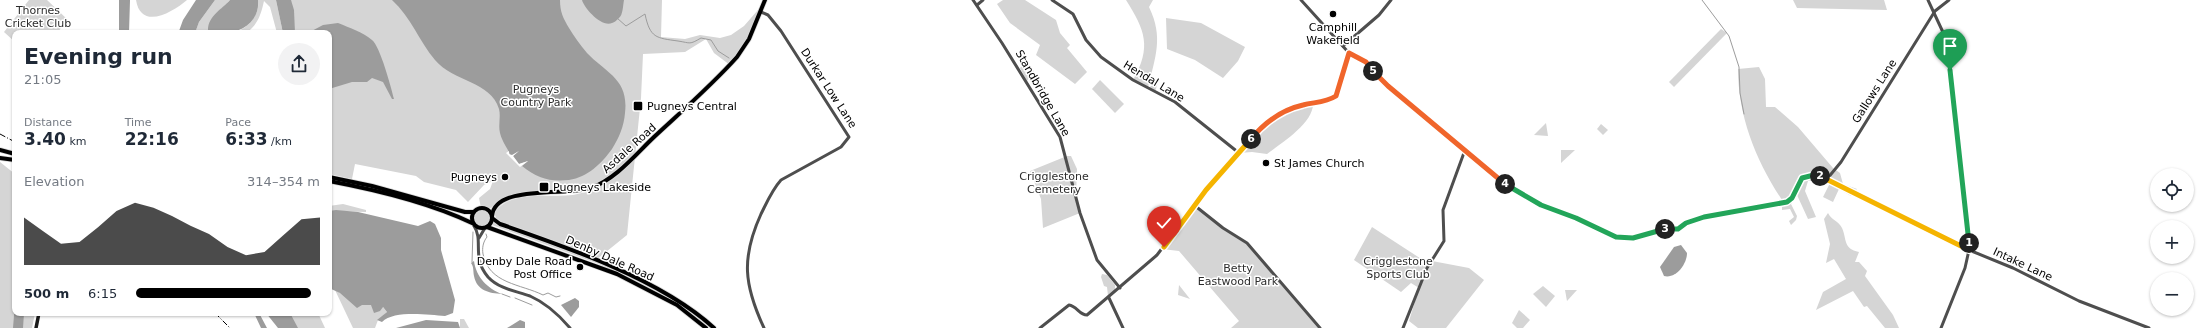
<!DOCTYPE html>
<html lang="en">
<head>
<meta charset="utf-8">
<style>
  :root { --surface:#fff; --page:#f2f2f3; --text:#1f2937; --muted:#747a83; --accent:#000 }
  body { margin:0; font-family:"DejaVu Sans",sans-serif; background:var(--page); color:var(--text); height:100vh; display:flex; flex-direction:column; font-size:15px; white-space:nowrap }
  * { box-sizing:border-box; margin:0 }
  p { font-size:13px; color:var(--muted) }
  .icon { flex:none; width:22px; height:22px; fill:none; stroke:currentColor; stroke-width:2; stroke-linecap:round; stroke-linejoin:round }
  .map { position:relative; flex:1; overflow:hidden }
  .panel { position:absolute; left:12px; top:30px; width:320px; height:286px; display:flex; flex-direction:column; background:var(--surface); border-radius:8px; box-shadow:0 1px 3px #0004 }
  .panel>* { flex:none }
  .fabs { position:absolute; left:2150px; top:168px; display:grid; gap:8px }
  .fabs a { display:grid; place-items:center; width:44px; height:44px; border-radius:50%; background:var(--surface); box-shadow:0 1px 3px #0004; font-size:20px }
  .pin { position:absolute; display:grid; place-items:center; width:34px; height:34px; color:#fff; margin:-41px -17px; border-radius:50% 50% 50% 0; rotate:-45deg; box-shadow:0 0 4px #0007 }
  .pin .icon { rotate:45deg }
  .km { position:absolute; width:20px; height:20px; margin:-10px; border-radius:50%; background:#222; color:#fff; font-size:11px; line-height:20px; text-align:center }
  .round { display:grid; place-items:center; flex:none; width:42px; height:42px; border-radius:21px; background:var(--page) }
  .summary { display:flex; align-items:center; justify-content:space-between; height:68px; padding:0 12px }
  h1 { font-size:22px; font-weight:700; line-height:30px }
  .stats { display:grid; grid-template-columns:repeat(3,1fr); gap:6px; height:68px; padding:4px 12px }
  .stats div { display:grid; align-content:center }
  .stats b { font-size:17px; font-weight:700 }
  .stats small { font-size:11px; font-weight:400 }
  .stats p { font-size:11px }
  .chart { height:112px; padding:8px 12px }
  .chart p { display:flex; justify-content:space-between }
  .chart svg { width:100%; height:72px; margin-top:4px; fill:var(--accent); opacity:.7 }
  ul { padding:0 12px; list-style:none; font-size:13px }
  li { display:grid; grid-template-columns:64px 48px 1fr; align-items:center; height:30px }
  li i { height:10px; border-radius:5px; background:var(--accent) }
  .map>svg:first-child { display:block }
</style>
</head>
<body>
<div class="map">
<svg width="2206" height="328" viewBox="0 0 2206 328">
  <rect width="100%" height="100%" fill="#fff"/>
  <g fill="#d5d5d5">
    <polygon points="29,0 47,0 68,20 57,33 15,33 15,42 4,32"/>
    <path d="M136,0h51c-14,12 -46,31 -51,0z"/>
    <polygon points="215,0 230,0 221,9 208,30 212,33 202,33 196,30 199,22"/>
    <path d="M258,0h18l7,33h-6l-7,-26 -6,-6c-3,13 -6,24 -18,32h-12c14,-5 26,-17 24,-33z"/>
    <path d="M291,0h371l-1,37 24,2 15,-4 20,3 11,-3 13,-9 20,-23 -15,36 -19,26 -16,-12 -8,-14 -21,13 -42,2 -2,44 -14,137 -31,25 -89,-34 -11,-8 -2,-6c20,-23 53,-14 79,-17 12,-2 22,-7 33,-12l-1,-2c-27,16 -53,7 -82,13 -13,3 -24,13 -37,15l5,5 1,7 -5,6 -6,2 -8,-5 -1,-9 3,-4 6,-3 -2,-10 11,-9 3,-8 -9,4 -16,17 -12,-12 -32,-8 -8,-6 -61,-12 -3,15 -23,-5v-141h-37z"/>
    <polygon points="1003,0 1025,0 1056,20 1060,33 1070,45 1067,48 1087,72 1075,84 1036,55 1040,45 1010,23 997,4"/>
    <path d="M1126,0h27l-4,7c15,31 6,50 -1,81l10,-6 -3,10 -22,-12c19,-33 12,-50 -7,-80z"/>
    <polygon points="1793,0 1884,0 1887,10 1797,8"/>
    <polygon points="1166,18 1201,23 1245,47 1238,61 1223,78 1195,60 1167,49"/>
    <polygon points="1721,29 1727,33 1674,87 1669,82"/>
    <polygon points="1024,64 1034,71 1027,81 1020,68"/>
    <path d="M1759,67l6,12 1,28h9l23,20 35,41 7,5 3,11 14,5 -6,7 -12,-7 -6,13 -10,-5 7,-14 -6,-3 -16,1 -3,10 11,26 -8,2 -11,-24 -6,9 6,12 -1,4 -5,5 -2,-4 5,-4 -4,-8 -8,1v-10c-26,-39 -44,-84 -44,-131z"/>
    <polygon points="1100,80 1124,104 1115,113 1092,89"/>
    <path d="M1313,103c1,20 -32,40 -46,51l-15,-2 -13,1 20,-24 21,-16z"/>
    <polygon points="1546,123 1548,136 1534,135"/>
    <polygon points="1601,124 1608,130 1603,135 1597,129"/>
    <polygon points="1561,150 1575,150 1561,163"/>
    <polygon points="1067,156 1071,156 1077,169 1076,196 1080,213 1043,228 1041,199 1030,171"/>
    <polygon points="0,162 15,174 15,313 35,313 32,328 0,328"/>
    <polygon points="343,204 366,210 366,212 329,211 329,206"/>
    <polygon points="1194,205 1210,219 1247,243 1320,328 1231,328 1239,321 1179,251 1162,249"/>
    <path d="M1828,213c3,7 11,8 14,15 5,11 1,21 17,24l-4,10h4l8,9 -2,5 28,39 6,13h-14l-18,-22 -3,1 -11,-16 -37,19 7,-18 23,-13 -12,-20 -8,4 4,-19 -6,-25z"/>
    <polygon points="493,222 597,262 638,282 599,264 492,225"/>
    <polygon points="1372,227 1429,264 1432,261 1469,268 1484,280 1446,328 1418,328 1409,321 1419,288 1411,283 1401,292 1354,260"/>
    <polygon points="1102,274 1107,275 1115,285 1115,290 1108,296 1107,287 1104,286 1101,277"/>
    <path d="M639,282c26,13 50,28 73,46h-4l-32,-24z"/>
    <polygon points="1179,285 1190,299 1178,295"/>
    <polygon points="1543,286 1555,296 1546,307 1533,294"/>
    <polygon points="335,290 361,304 382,306 387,312 378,320 375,328 353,328"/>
    <polygon points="1565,290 1577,290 1567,301"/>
    <polygon points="1519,310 1530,320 1523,328 1517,328 1512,323"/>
    <polygon points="289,313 318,313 325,328 297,328"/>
    <polygon points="460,319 464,319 469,328 460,328"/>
  </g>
  <g fill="#9c9c9c">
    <polygon points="119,0 130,0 129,33 119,33"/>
    <polygon points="196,0 215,0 199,22 195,33 181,33 179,31 183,20"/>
    <path d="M230,0h28c2,21 -16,33 -35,33 -6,0 -10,1 -15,-3 0,-14 14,-21 22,-30z"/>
    <polygon points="276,0 291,0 294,10 295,33 283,33"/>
    <path d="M392,0h168c0,12 3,18 9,28 5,8 11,17 18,25 19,20 42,26 38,60 -1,13 -6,25 -13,36 -11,15 -24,28 -43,31 -20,2 -32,-2 -47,-14l6,-5 -9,3 -6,-8 6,-5 -7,5 -2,-1c0,-3 -8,-13 -10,-22 -2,-8 1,-16 -1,-24 -8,-28 -46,-27 -64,-49 -16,-19 -24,-43 -43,-60z"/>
    <path d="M582,0h42c-1,5 -1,15 -5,18 -1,1 -5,5 -7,5 -10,5 -28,-15 -30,-23z"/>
    <path d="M338,23c12,5 25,9 34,17 8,6 19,47 22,59h-2l-9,-17 -11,-4 -5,4h-15l-23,7v-56h-21l15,-8z"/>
    <path d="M336,210l22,2 60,14 12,-5 5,3 6,14v12l14,50 -2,13 -8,3c-17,-1 -51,-6 -63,6l-5,-2 10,-8 -4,-5 -3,4 -6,2 -3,-8h-9l-5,3 -17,-15 -11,-5v-77z"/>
    <path d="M1681,245l6,8c0,11 -11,26 -23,23l-4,-9 14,-20z"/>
    <path d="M474,261c2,16 14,28 28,33 -13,-1 -25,-3 -28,-18 -1,-5 0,-9 -3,-13z"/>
    <polygon points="575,298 579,301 579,307 571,317 561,305"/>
    <polygon points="15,303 15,313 24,313 23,328 13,328"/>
    <polygon points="254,313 259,313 267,328 261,328"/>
    <polygon points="266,313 290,313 298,328 278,328"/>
    <polygon points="426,320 458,322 460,328 396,328"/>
    <polygon points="520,320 525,322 525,328 507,328"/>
  </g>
  <polygon fill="#fff" points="509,151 509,154 512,155 519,151 513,156 519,164 528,161 520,167 506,153"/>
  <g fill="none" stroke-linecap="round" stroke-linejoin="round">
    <g stroke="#9c9c9c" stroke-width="1">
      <polyline points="1702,0 1729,36 1739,67 1740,93 1744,114"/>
      <path d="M617,18l9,8 19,-12c5,24 11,24 33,27 13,2 11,4 23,-3l10,2 7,11 11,7"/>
      <path d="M486,234l1,3c-4,5 -5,11 -4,17 6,30 38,30 60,41l5,-2 8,4 4,-1"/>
      <polyline points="472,262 473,232"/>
      <polyline points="502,294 510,297"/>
      <polyline points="515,298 532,305"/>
    </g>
    <defs>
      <g id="primary">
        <polyline points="0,150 15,154"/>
        <polyline points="0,158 15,160"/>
        <polyline points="329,177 372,186 465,212 473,212"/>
        <path d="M329,181c48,9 99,21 143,42"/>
        <circle cx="482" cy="218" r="10"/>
        <path d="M492,216c3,-32 76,-20 99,-28 25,-9 44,-33 63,-51 28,-26 58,-52 83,-80l12,-18 16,-39"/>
        <path d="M492,218l8,6c67,23 162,56 214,104"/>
        <polyline points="487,227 617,274 677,305 706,328"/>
      </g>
    </defs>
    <use href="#primary" stroke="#dbdbdb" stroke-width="5.5"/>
    <g stroke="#4e4e4e" stroke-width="3">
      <polyline points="973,0 1002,43 1060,137 1080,213 1097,260 1120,288"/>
      <polyline points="1052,0 1073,14 1086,40 1101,57 1133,80 1175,102 1239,153"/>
      <path d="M1301,0l48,53 16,9 23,24 108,92 21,14 24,13 35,13 40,19 17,1 38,-11 7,2c20,-17 78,-21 106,-26l8,-6 10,-19 12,-3 8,1 147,74 44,18 66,33 70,27"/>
      <polyline points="1928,0 1948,43 1969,250 1965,268 1941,328"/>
      <polyline points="977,5 983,0"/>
      <path d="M761,12l7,3 13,16 68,106 -8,10 -60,33c-9,10 -14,22 -20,34 -20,44 -17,71 3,114"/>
      <polyline points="1343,46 1379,15 1391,0"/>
      <polyline points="1827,179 1841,162 1935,11 1949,0"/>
      <polyline points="1194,205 1223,228 1247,243 1320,328"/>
      <path d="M474,226c10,15 -3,31 14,51 11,12 28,14 42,19 16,7 29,19 40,32"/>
      <polyline points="479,238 485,228"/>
      <polyline points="1109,298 1123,328"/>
      <path d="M1040,328l29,-23c8,1 10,10 18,10l70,-60 49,-65 57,-65 13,-10 13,-6 14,-4 18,-2 15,-7 13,-43"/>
      <polyline points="1403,328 1427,268 1444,241 1443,210 1465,150"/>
    </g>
    <polyline stroke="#1b1b1b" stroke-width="3.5" points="36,328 39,313"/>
    <use href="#primary" stroke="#000" stroke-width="4"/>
    <g stroke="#000" stroke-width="1" stroke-dasharray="6 2 1 2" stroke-linecap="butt">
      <polyline points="0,134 15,142"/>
      <polyline points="215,313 230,328"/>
    </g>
  </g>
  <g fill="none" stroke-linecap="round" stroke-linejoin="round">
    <defs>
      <polyline id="split-1" points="1950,70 1969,243"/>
      <polyline id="split-2" points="1820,176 1969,250 1969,243"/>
      <polyline id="split-3" points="1665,229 1678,229 1686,223 1704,217 1787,202 1792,198 1802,178 1814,175 1820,176"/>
      <polyline id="split-4" points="1505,184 1541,205 1576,218 1616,237 1633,238 1665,229"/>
      <polyline id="split-5" points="1373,71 1388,86 1505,184"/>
      <path id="split-6" d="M1251,139c14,-17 30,-29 52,-34 11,-3 22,-2 33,-9l13,-43 17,9 7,9"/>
      <polyline id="split-7" points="1164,247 1206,190 1251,139"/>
    </defs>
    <use href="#split-1" stroke="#fff" stroke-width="8"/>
    <use href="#split-2" stroke="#fff" stroke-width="8"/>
    <use href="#split-3" stroke="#fff" stroke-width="8"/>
    <use href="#split-4" stroke="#fff" stroke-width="8"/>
    <use href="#split-5" stroke="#fff" stroke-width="8"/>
    <use href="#split-6" stroke="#fff" stroke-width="8"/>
    <use href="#split-7" stroke="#fff" stroke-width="8"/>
    <use href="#split-1" stroke="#22a559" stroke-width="5"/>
    <use href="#split-2" stroke="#f5b400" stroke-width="5"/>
    <use href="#split-3" stroke="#22a559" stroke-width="5"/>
    <use href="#split-4" stroke="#22a559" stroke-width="5"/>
    <use href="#split-5" stroke="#f0652b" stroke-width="5"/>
    <use href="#split-6" stroke="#f0652b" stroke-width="5"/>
    <use href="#split-7" stroke="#f5b400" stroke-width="5"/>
  </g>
  <g fill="#000" stroke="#fff" stroke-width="1.5">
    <circle cx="1333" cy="14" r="4"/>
    <rect x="633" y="101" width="10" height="10" rx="2"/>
    <circle cx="1266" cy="163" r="4"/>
    <circle cx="505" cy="177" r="4"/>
    <rect x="539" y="182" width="10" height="10" rx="2"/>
    <circle cx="580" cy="267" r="4"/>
  </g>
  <g text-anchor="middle" stroke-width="3" stroke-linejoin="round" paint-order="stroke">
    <g font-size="11" fill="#2c2c2c" stroke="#fff">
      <text x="38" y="14">Thornes<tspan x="38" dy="13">Cricket Club</tspan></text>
      <text x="536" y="93">Pugneys<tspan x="536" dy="13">Country Park</tspan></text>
      <text x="1054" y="180">Crigglestone<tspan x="1054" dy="13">Cemetery</tspan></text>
      <text x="1398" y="265">Crigglestone<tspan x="1398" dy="13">Sports Club</tspan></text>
      <text x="1238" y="272">Betty<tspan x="1238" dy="13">Eastwood Park</tspan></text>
    </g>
    <g font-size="11" fill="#000" stroke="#fff" text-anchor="start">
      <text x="1333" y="31" text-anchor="middle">Camphill<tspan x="1333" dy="13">Wakefield</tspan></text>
      <text x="647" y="110">Pugneys Central</text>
      <text x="1274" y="167">St James Church</text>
      <text x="497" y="181" text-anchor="end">Pugneys</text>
      <text x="553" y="191">Pugneys Lakeside</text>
      <text x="572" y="265" text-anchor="end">Denby Dale Road<tspan x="572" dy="13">Post Office</tspan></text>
    </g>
    <g font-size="11" fill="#000" stroke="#fff">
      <text transform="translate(1154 81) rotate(31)" y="4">Hendal Lane</text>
      <text transform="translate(829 88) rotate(57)" y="4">Durkar Low Lane</text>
      <text transform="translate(1874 91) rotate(-58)" y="4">Gallows Lane</text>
      <text transform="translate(1043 93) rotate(60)" y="4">Standbridge Lane</text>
      <text transform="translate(629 148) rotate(-42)" y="4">Asdale Road</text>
      <text transform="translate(610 258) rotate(24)" y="4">Denby Dale Road</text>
      <text transform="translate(2023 264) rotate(25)" y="4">Intake Lane</text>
    </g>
  </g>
</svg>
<div class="fabs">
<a><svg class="icon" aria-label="locate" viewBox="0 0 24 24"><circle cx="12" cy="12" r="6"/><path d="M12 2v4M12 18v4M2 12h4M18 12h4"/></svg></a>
<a>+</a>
<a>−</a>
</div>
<div class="pin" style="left:1950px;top:70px;background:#1e9e55"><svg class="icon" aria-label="arrive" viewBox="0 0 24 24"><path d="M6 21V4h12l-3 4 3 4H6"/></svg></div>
<div class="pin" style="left:1164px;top:247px;background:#d93025"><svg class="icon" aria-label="check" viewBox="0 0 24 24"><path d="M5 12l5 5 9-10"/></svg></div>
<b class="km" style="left:1969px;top:243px">1</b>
<b class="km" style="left:1820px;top:176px">2</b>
<b class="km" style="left:1665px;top:229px">3</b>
<b class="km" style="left:1505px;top:184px">4</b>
<b class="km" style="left:1373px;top:71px">5</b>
<b class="km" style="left:1251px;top:139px">6</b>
<section class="panel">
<div class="summary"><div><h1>Evening run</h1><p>21:05</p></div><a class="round"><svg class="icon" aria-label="share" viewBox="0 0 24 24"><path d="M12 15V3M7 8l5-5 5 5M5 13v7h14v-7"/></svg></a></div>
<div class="stats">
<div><p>Distance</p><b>3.40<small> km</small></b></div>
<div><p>Time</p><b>22:16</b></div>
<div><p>Pace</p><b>6:33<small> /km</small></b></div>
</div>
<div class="chart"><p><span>Elevation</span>314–354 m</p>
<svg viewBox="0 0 160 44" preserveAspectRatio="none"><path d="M0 44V15L10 23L20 31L30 30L40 21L50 11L60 6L70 9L80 14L90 20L100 25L110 33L120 38L130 36L140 26L150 16L160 15V44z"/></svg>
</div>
<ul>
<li><b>500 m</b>6:15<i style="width:95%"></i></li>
</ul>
</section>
</div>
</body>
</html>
